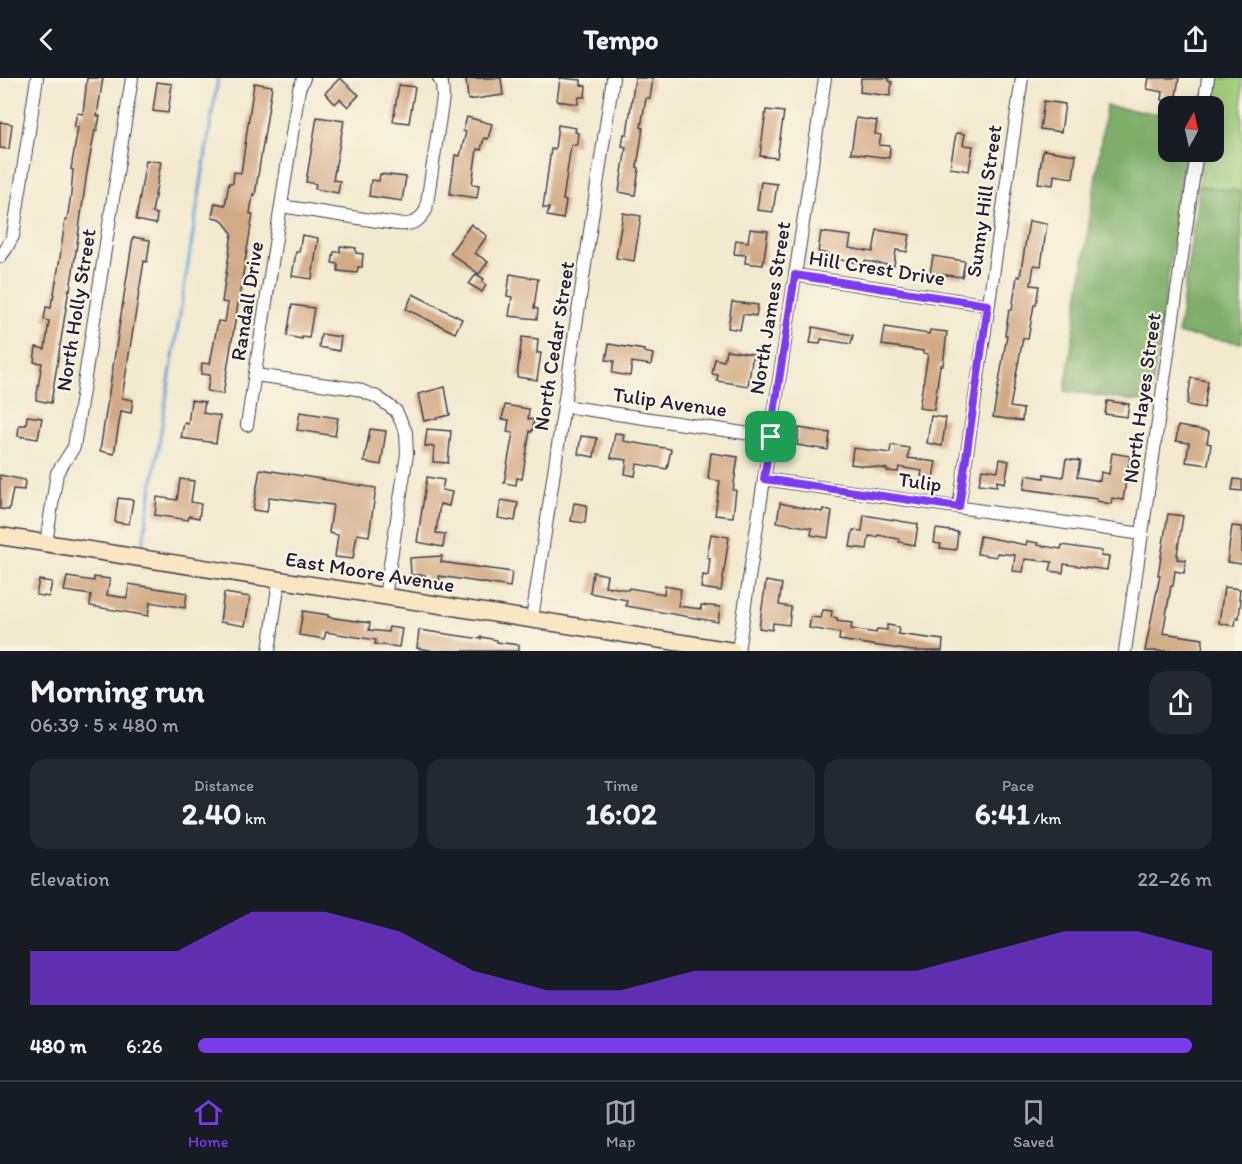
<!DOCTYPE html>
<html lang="en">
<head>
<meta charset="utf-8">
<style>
  :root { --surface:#171b24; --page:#242831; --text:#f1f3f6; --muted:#9ea1a6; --line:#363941; --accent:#7c3aed }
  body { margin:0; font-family:Itim,sans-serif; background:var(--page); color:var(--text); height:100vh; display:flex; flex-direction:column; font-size:22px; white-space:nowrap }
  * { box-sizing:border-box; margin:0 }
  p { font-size:20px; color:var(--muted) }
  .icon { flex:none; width:33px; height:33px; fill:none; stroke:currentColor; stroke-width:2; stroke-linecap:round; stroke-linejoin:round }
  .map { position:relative; height:573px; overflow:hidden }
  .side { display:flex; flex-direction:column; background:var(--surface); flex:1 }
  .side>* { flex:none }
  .needle { width:39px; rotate:8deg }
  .fabs { position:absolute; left:1158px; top:18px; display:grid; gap:12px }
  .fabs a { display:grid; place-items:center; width:66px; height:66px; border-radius:12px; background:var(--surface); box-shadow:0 6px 24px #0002; font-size:30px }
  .pin { position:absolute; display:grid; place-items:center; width:51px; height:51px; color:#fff; margin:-26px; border-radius:12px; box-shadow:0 3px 9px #0006 }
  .round { display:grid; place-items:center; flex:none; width:63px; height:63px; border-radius:18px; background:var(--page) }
  .overview { display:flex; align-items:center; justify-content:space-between; height:102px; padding:0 30px }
  h1 { font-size:33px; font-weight:700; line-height:45px }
  .figures { display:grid; grid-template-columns:repeat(3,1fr); gap:9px; height:102px; padding:6px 30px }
  .figures div { display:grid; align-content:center; border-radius:15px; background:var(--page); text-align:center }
  .figures b { font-size:30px; font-weight:700 }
  .figures small { font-size:16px; font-weight:400 }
  .figures p { font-size:16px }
  .chart { height:168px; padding:12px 30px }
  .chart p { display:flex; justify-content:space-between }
  .chart svg { width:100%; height:108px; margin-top:6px; fill:var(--accent); opacity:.7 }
  ul { padding:0 30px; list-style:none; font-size:20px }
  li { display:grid; grid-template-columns:96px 72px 1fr; align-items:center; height:45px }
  li i { height:15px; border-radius:8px; background:var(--accent) }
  header { display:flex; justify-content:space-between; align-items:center; height:78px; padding:0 30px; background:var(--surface); font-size:27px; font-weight:700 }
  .menu { display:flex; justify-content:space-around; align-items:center; height:84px; border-top:2px solid var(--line); background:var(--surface); font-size:16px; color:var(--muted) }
  .menu a { display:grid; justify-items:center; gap:3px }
  .menu .on { color:var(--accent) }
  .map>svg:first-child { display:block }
</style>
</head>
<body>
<header><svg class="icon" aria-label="back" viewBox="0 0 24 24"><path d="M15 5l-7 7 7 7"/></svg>Tempo<svg class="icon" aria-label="share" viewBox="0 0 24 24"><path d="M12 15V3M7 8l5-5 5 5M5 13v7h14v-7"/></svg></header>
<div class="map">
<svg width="1242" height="573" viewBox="0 0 1242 573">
  <rect width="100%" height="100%" fill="#fcf5e5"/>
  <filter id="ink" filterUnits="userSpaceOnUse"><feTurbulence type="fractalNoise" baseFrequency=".0167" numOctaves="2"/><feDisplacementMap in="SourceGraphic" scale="12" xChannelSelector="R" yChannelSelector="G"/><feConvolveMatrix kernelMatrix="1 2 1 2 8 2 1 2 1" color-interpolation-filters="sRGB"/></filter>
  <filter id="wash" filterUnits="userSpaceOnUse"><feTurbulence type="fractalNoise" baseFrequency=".008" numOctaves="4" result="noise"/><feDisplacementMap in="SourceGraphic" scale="24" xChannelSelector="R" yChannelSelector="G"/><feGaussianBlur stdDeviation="1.35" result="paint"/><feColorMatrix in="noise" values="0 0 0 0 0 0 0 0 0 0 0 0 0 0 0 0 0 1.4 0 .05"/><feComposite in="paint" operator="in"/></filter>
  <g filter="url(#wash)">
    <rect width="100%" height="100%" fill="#f1eacf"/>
    <polygon fill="#9ecb78" stroke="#60765a" stroke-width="1.5" points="1215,0 1242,0 1242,114 1199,108 1204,74 1214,74 1214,28 1211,28"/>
    <g fill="#7eaf68" stroke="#506852" stroke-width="1.5">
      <polygon points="1106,28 1168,37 1168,74 1186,74 1150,325 1065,313"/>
      <polygon points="1199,108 1242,114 1242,265 1178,256"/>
    </g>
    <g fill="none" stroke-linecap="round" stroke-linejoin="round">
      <polyline stroke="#6a9ed6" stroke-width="3" points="142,471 218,0"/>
    </g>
    <g id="blocks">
      <g fill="#d2ab85">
        <polygon points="87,0 103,0 97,38 100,38 97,52 95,52 87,94 76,173 70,212 69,211 51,325 36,322 42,285 34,284 36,269 45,271 49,243 44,242 46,229 51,230 52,221 53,221 60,180 65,142 67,142 71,116 73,92 71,91 78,49 74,49 77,35 83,36"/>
        <polygon points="340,0 359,17 348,29 340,21 335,26 325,15"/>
        <polygon points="466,0 501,0 503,17 468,22"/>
        <polygon points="560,0 581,2 581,7 586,8 585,19 579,19 578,26 557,23"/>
        <polygon points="635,0 653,0 650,20 646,20 641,49 643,50 637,89 639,90 635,117 619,114 626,69 622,68 624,56 627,56"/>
        <polygon points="861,0 889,0 889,3 892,4 890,18 860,14"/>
        <polygon points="1149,0 1179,0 1175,24 1162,22 1163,14 1147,11"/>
        <polygon points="157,4 172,6 168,35 153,33"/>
        <polygon points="254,5 272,8 255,117 253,116 250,136 253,136 223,316 207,313 210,297 201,296 202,285 210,286 218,243 225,244 228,225 222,224 232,155 221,141 212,139 215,125 225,127 229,105 233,105 234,94 241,95"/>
        <polygon points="399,7 415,9 409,45 393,43"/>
        <polygon points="1044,23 1065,26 1061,54 1040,51"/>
        <polygon points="766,32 784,34 777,80 760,78"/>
        <polygon points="317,39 344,43 333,102 340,103 338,115 315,111 316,106 306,104"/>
        <polygon points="467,39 492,46 488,61 484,60 481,72 477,71 472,106 479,107 477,120 450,116 455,77 460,78 466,54 463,53"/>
        <polygon points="856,40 877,43 875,56 881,57 879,67 890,68 889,80 851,75"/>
        <polygon points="0,44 12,46 9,71 0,70"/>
        <polygon points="558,47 576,50 575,54 578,55 577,67 571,67 563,122 566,123 563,141 547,138 549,130 543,130 551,71 555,71"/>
        <polygon points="956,55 965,56 963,67 973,68 969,93 950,90"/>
        <polygon points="1043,72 1076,77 1073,100 1054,97 1053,107 1038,105"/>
        <polygon points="146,82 161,84 152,135 157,136 156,146 136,142"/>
        <polygon points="380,96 406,99 402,123 369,118 371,102 379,103"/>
        <polygon points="761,104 777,106 773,134 757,132"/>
        <polygon points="623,135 641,138 634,183 616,180"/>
        <polygon points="1029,143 1047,146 1041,188 1034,187 1031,207 1039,208 1036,227 1034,227 1028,261 1023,260 1010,329 1023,331 1022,343 993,339 1007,257 1005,257 1009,232 1012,232 1017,198 1020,199"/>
        <polygon points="471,146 487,158 475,175 488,184 479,196 450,175"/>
        <polygon points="750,151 768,153 763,187 745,185 746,177 734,176 736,162 748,164"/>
        <polygon points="877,152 910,157 907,174 896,172 894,188 865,183 864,186 835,181 836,177 818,174 821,154 851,158 849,170 873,174"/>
        <polygon points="302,157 318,160 312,201 292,198 296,174 299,174"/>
        <polygon points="133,159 150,162 147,184 144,183 122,320 133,322 131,335 121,333 114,376 100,373"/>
        <polygon points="340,168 356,170 356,175 363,176 362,189 358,189 357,195 338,193 338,186 332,185 334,174 340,174"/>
        <polygon points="933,178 965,183 962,199 930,195"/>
        <polygon points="476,196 484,201 482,204 486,207 482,214 469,206"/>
        <polygon points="510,196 538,201 534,230 538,231 537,241 509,238 512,219 507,218"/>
        <polygon points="413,216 462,241 455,255 406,231"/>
        <polygon points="732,224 758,227 756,238 743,236 740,252 728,250"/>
        <polygon points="292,227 314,230 309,260 302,259 302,261 287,258"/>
        <polygon points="813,249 853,257 851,266 821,261 820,266 810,265"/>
        <polygon points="885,249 929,256 930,252 947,254 943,287 940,287 934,332 919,330 928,276 923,275 923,273 882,267"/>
        <polygon points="321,256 341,259 339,273 319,269"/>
        <polygon points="522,259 538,261 537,275 541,275 537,302 517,299"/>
        <polygon points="609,266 644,272 644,274 653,276 651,287 632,284 630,298 612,295 614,283 606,282"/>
        <polygon points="726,272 753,276 748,308 717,303 718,297 712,296 715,281 724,283"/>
        <polygon points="1191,300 1208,303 1204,330 1187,327"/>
        <polygon points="445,309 450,337 424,343 418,316"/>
        <polygon points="191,322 205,324 203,335 220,338 216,365 181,360 184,345 188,346"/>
        <polygon points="1107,323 1129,326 1127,339 1105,336"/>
        <polygon points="505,327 529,331 528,341 534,342 532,354 530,353 522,401 517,400 516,407 504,405 513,355 507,354 509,342 502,341"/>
        <polygon points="300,334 338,340 335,358 297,352"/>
        <polygon points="27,338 42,340 38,361 18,358 19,347 26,347"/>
        <polygon points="931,338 946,340 942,368 927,365"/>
        <polygon points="1178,348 1209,353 1207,365 1211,366 1208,387 1186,384 1189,365 1176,363"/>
        <polygon points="799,350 830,355 828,372 797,367"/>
        <polygon points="370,351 386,353 381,387 364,384"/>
        <polygon points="427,351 451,353 448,385 433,384 434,369 425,368"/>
        <polygon points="615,355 624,356 623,363 671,371 667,391 637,386 635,398 625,396 627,382 611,380"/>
        <polygon points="581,358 597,360 594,379 578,376"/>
        <polygon points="891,367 909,370 908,380 936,384 933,400 921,398 922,393 899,389 898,394 887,393 887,391 851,386 853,370 890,375"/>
        <polygon points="711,375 738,379 733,412 736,412 733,439 715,437 720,403 708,401"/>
        <polygon points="1112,375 1130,378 1123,422 1112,420 1111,426 1097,423 1097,421 1024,411 1026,397 1044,400 1044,396 1063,399 1066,381 1080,383 1077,399 1100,403 1101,394 1109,396"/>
        <polygon points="1000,381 1009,383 1005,405 997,403 997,408 979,406 982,391 998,393"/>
        <polygon points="260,391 376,410 369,458 357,456 353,481 335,479 338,457 329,455 333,427 269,419 267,434 253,432"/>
        <polygon points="0,397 25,402 24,412 13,411 9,432 0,431"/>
        <polygon points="427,399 444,402 442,412 452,414 449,428 440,426 436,455 445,456 443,469 417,464"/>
        <polygon points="180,401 194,403 191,424 201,426 199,440 189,438 188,442 155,437 157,419 177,422"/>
        <polygon points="1234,401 1242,402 1242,413 1232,412"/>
        <polygon points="118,420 133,422 129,446 115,444"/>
        <polygon points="501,422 518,425 515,443 498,440"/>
        <polygon points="574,425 587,427 585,445 571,443"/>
        <polygon points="780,425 822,434 823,431 832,433 828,460 811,457 812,450 777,444"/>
        <polygon points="1168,436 1183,438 1177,477 1178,477 1177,481 1186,482 1184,495 1175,493 1173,508 1171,508 1163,555 1203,561 1202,573 1145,573 1160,497 1158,497"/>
        <polygon points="864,437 918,446 915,467 899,464 899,461 878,457 877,459 869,458 867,471 850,469 853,452 862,453"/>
        <polygon points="1232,448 1242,449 1242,486 1227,484"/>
        <polygon points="936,451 958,454 956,472 940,470 941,466 934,465"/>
        <polygon points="711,456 729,459 721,513 701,510 703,497 708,498 710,480 707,479"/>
        <polygon points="980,458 1026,467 1027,463 1038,465 1037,467 1061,471 1062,467 1102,473 1101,478 1109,479 1107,492 1064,486 1063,495 1050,493 1052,484 1025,481 1023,494 1013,493 1015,477 997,475 996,479 977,476"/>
        <polygon points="442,478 441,484 512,494 510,509 439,498 440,503 425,504 425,497 411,497 410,480"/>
        <polygon points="593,494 607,497 605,508 628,512 629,510 664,516 665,508 681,511 678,528 701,531 701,527 720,529 718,544 626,528 627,522 590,515"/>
        <polygon points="67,499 94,503 94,499 110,501 107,517 127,520 129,506 187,515 185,530 150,524 148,538 90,528 91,517 64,513"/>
        <polygon points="39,502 52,504 49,519 36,517"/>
        <polygon points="766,503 782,506 779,527 791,529 789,547 773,545 772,552 759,550"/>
        <polygon points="1224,509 1240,511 1239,521 1241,521 1239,540 1236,539 1235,548 1219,545"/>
        <polygon points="224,515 250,519 245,548 220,544"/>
        <polygon points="823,532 832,533 831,539 837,540 837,543 852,545 851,551 876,555 877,551 887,552 887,547 899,549 898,556 943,562 942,573 913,573 839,562 840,555 809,550 811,539 821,540"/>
        <polygon points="303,533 328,537 328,539 370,545 369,552 388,554 389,549 402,551 399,569 375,566 376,562 326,554 324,561 299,557"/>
        <polygon points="419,552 481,561 481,559 497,562 497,564 519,567 519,573 430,573 430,572 417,570"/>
      </g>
    </g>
  </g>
  <g filter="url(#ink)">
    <use href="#blocks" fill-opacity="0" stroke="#414051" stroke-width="1.5"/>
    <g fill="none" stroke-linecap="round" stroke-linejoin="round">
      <defs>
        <g id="street">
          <polyline points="1204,28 1208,0"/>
          <path d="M281,128l116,18c15,1 21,-1 29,-14l17,-113 -1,-13 -3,-6"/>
          <polyline points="0,179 6,171 13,158 37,0"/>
          <polyline points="795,197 988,227"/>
          <polyline points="255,297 357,311 377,319 396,333 406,354 407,376 385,519"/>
          <polyline points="564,328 771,359"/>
          <polyline points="247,347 299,11 304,0"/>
          <polyline points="764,401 1142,456"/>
          <polyline points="959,429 1022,0"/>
          <polyline points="46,465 57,395 74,369 132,0"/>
          <polyline points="532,541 613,0"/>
          <polyline points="269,573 279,502"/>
          <polyline points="738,573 825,0"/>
          <polyline points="1125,573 1197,74"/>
        </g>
        <polyline id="secondary" points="0,458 733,573"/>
      </defs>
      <use href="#street" stroke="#414051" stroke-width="14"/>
      <use href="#secondary" stroke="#414051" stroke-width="19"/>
      <use href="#street" stroke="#fff" stroke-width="12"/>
      <use href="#secondary" stroke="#f9e7c3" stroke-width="16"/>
    </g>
  </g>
  <g fill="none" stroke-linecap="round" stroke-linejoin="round" filter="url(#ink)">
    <defs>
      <polygon id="route" points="795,197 988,227 959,429 764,401"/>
    </defs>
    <use href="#route" stroke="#fff" stroke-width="12"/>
    <use href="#route" stroke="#7c3aed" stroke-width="8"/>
  </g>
  <g text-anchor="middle" stroke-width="4.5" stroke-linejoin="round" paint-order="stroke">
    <g font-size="21" fill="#22223b" stroke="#fcf5e5">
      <text transform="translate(984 123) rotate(-82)" y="7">Sunny Hill Street</text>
      <text transform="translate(877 190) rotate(9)" y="7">Hill Crest Drive</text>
      <text transform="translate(247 223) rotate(-81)" y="7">Randall Drive</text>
      <text transform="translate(770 230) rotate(-81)" y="7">North James Street</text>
      <text transform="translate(76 232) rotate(-81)" y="7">North Holly Street</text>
      <text transform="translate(554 268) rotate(-81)" y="7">North Cedar Street</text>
      <text transform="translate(1142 320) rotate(-82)" y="7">North Hayes Street</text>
      <text transform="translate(670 324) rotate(8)" y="7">Tulip Avenue</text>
      <text transform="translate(920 404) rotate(8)" y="7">Tulip</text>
      <text transform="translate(370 494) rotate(9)" y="7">East Moore Avenue</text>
    </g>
  </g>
</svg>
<div class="fabs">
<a><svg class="needle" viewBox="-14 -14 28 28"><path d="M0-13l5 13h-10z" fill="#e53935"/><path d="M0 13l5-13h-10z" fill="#9ea1a6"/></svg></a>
</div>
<div class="pin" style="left:771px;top:359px;background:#1e9e55"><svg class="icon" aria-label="arrive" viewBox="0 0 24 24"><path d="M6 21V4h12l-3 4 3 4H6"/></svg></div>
</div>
<section class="side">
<div class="overview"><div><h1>Morning run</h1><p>06:39 · 5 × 480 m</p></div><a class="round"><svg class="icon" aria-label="share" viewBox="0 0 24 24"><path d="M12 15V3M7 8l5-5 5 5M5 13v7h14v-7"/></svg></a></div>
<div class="figures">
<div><p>Distance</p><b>2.40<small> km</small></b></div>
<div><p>Time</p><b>16:02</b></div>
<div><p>Pace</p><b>6:41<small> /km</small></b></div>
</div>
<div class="chart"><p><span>Elevation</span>22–26 m</p>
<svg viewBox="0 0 160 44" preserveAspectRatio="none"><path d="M0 44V22L10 22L20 22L30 6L40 6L50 14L60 30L70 38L80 38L90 30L100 30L110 30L120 30L130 22L140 14L150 14L160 22V44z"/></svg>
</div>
<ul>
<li><b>480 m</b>6:26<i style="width:98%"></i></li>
</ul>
</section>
<nav class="menu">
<a class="on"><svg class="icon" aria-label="home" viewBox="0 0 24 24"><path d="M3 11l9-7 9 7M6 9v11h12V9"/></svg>Home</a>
<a><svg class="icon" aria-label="map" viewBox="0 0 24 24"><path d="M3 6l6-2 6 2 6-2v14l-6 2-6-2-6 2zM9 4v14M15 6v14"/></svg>Map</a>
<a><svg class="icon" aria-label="saved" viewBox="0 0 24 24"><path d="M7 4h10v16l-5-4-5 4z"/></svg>Saved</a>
</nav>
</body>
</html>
